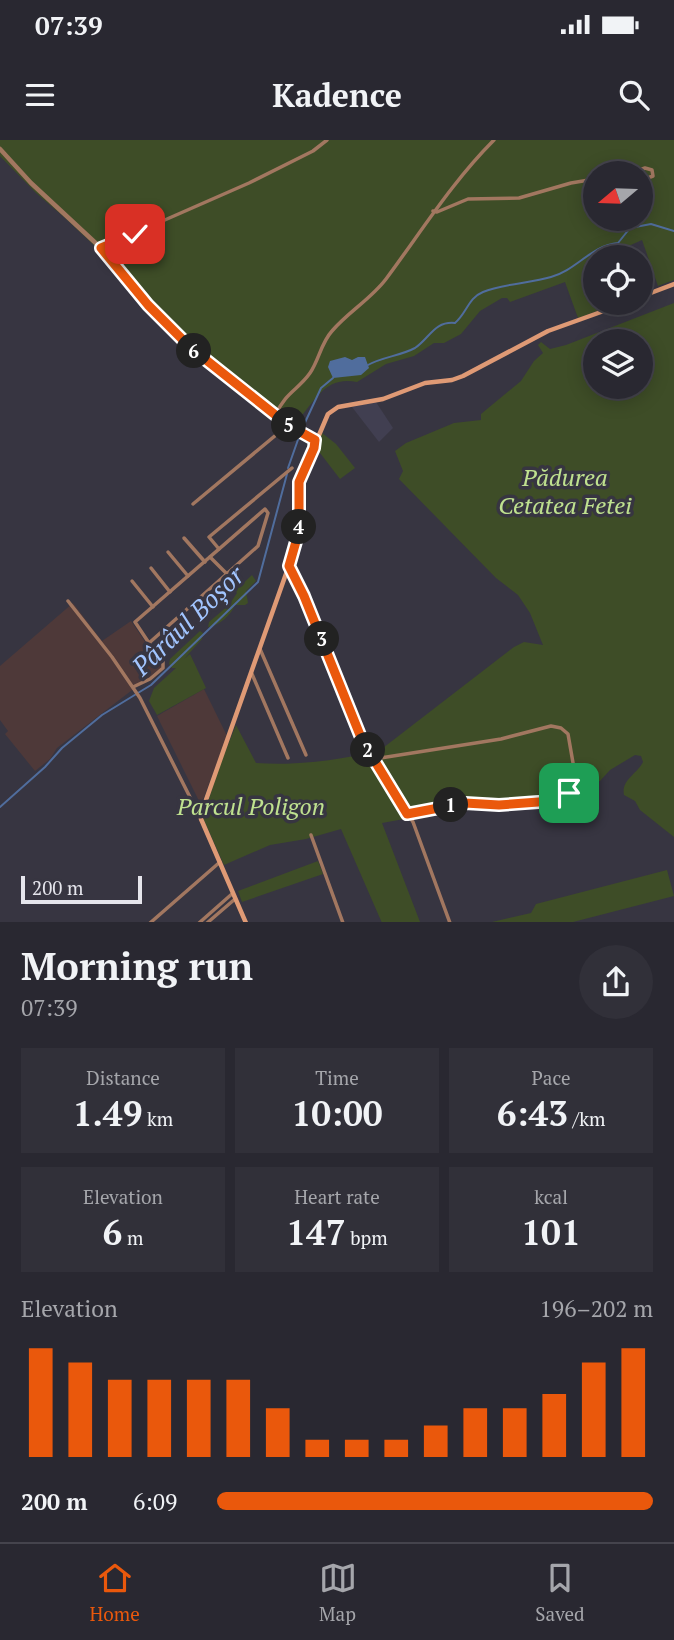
<!DOCTYPE html>
<html lang="en">
<head>
<meta charset="utf-8">
<style>
  :root { --surface:#292831; --page:#313039; --text:#f1f3f6; --muted:#a5a6ab; --line:#45444d; --accent:#ea580c }
  body { margin:0; font-family:"PT Serif",serif; background:var(--page); color:var(--text); height:100vh; display:flex; flex-direction:column; font-size:26px; white-space:nowrap }
  * { box-sizing:border-box; margin:0 }
  p { font-size:23px; color:var(--muted) }
  .icon { flex:none; width:38px; height:38px; fill:none; stroke:currentColor; stroke-width:2; stroke-linecap:round; stroke-linejoin:round }
  .map { position:relative; height:782px; overflow:hidden }
  .side { display:flex; flex-direction:column; background:var(--surface); flex:1 }
  .side>* { flex:none }
  .needle { width:46px; rotate:251deg }
  .controls { position:absolute; left:583px; top:21px; display:grid; gap:14px }
  .controls a { display:grid; place-items:center; width:70px; height:70px; border-radius:50%; background:var(--surface); box-shadow:0 4px 18px #0003,0 0 0 2px var(--line); font-size:35px }
  .scale { position:absolute; left:21px; bottom:18px; width:121px; box-sizing:border-box; padding-left:7px; border:4px solid #e5e5ec; border-top:0; font-size:19px; line-height:24px; white-space:nowrap; color:#e5e5ec; -webkit-text-stroke:5px #373541; paint-order:stroke }
  .pin { position:absolute; display:grid; place-items:center; width:60px; height:60px; color:#fff; margin:-30px; border-radius:14px; box-shadow:0 4px 10px #0006 }
  .km { position:absolute; width:35px; height:35px; margin:-18px; border-radius:50%; background:#222; color:#fff; font-size:19px; line-height:35px; text-align:center }
  .round { display:grid; place-items:center; flex:none; width:74px; height:74px; border-radius:37px; background:var(--page) }
  .summary { display:flex; align-items:center; justify-content:space-between; height:119px; padding:0 21px }
  h1 { font-size:38px; font-weight:600; line-height:52px }
  .stats { display:grid; grid-template-columns:repeat(3,1fr); gap:10px; height:119px; padding:7px 21px }
  .stats div { display:grid; align-content:center; border-radius:0px; background:var(--page); text-align:center }
  .stats b { font-size:35px; font-weight:600 }
  .stats small { font-size:19px; font-weight:400 }
  .stats p { font-size:19px }
  .chart { height:196px; padding:14px 21px }
  .chart p { display:flex; justify-content:space-between }
  .chart svg { width:100%; height:126px; margin-top:7px; stroke:var(--accent); stroke-width:6 }
  ul { padding:0 21px; list-style:none; font-size:23px }
  li { display:grid; grid-template-columns:112px 84px 1fr; align-items:center; height:52px }
  li i { height:18px; border-radius:9px; background:var(--accent) }
  .status { display:flex; justify-content:space-between; align-items:center; height:49px; padding:0 35px; background:var(--surface); direction:ltr }
  .status svg { height:19px; fill:currentColor }
  header { display:flex; justify-content:space-between; align-items:center; height:91px; padding:0 21px; background:var(--surface); font-size:32px; font-weight:600 }
  .dock { display:flex; justify-content:space-around; align-items:center; height:98px; border-top:2px solid var(--line); background:var(--surface); font-size:19px; color:var(--muted) }
  .dock a { display:grid; justify-items:center; gap:4px }
  .dock .on { color:var(--accent) }
  .map>svg:first-child { display:block }
</style>
</head>
<body>
<div class="status"><b>07:39</b><svg viewBox="0 0 49 12"><path d="M0 12V9h3v3zM5 12V6h3v6zM10 12V3h3v9zM15 12V0h3v12zM26 1h20v11H26zM47 4h2v5h-2z"/></svg></div>
<header><svg class="icon" aria-label="menu" viewBox="0 0 24 24"><path d="M4 6h16M4 12h16M4 18h16"/></svg>Kadence<svg class="icon" aria-label="search" viewBox="0 0 24 24"><circle cx="10" cy="10" r="6"/><path d="M15 15l6 6"/></svg></header>
<div class="map">
<svg width="674" height="783" viewBox="0 0 674 783">
  <rect width="100%" height="100%" fill="#373541"/>
  <polygon fill="#413f51" points="376,262 393,288 379,302 352,267"/>
  <g fill="#4e3939">
    <polygon points="73,463 102,501 131,481 162,527 57,608 50,619 35,631 5,594 8,591 0,580 0,526"/>
    <polygon points="204,549 227,596 201,665 157,576"/>
  </g>
  <g fill="#3e4d27" fill-rule="evenodd">
    <path d="M0,0h674v140l-16,6 -16,-46 -38,17h-9v5l-3,1 3,8v32h11l-1,5 -27,10 -13,-36 -55,20 -3,-4h-5l-22,13 -19,23 -17,9h-10l-20,13 -28,8 -29,18c-32,-6 -41,18 -59,38l-7,-3 -8,7 -104,-79 -79,-94 -36,-34 -28,-24 -36,-37zM595,33h45v46h-45z"/>
    <path d="M674,163v534l-34,-27 -5,-9 -11,-6c-3,-15 13,-21 19,-33l-2,-6 -6,-1 -25,15 -10,11 -9,2 -9,-2 -1,5 -9,11 -16,7 -86,3 -88,16 38,99 -38,1 -41,-94 -35,10 -36,6 -46,20 -21,-47 16,-51 17,-42 20,38c40,3 83,-3 123,-12l135,-104 10,-5 19,3 -13,-32 -12,-18 -22,-17 -97,-99 4,-8 -8,-20 11,-8 48,-20 27,-3v-6l40,-33 13,-20 9,-8 -5,-8 3,-3 9,7 16,-4zM595,201h45v46h-45z"/>
    <polygon points="322,293 336,304 355,328 340,339 317,309"/>
    <path d="M252,435l4,6 -10,10 2,12 -3,2h-10c-4,10 -16,21 -27,22l1,-5 20,-17 8,-12 -2,-2z"/>
    <polygon points="200,491 203,493 202,499 184,519 190,514 206,548 157,575 149,561 154,548 176,528 172,528 169,524 170,519"/>
    <polygon points="318,721 323,734 242,762 238,751"/>
    <polygon points="667,730 674,756 573,782 492,782 531,773 536,764"/>
  </g>
  <polygon fill="#506d9d" points="345,217 352,220 358,217 365,217 369,228 361,235 333,238 328,227 330,221"/>
  <g fill="none" stroke-linecap="round" stroke-linejoin="round">
    <g stroke="#506d9d" stroke-width="2">
      <path d="M368,225c14,-8 32,-9 47,-17 15,-10 19,-27 40,-25 12,-10 13,-25 28,-31 19,-8 48,-9 68,-15 24,-6 41,-32 67,-34l12,-15 21,-4 23,7"/>
      <polyline points="302,289 321,248 333,238"/>
      <polyline points="288,328 300,294"/>
      <polyline points="0,667 45,627 62,608 102,575 151,545 258,442 287,334"/>
    </g>
    <g stroke="#a27760" stroke-width="3.5">
      <polyline points="632,33 645,28 652,30 653,36 640,41"/>
      <polyline points="433,71 437,72 468,59 519,58 571,43 595,39"/>
      <polyline points="101,108 249,43 313,11 327,0"/>
      <path d="M276,274c10,-22 22,-24 34,-41 9,-13 11,-30 22,-42 16,-19 39,-32 54,-52 35,-47 66,-97 108,-139"/>
      <polyline points="193,364 288,285"/>
      <polyline points="184,398 205,422"/>
      <polyline points="219,409 209,397 292,328"/>
      <polyline points="168,412 188,436"/>
      <polyline points="210,417 227,434"/>
      <polyline points="289,426 301,447 362,600 413,682 450,783"/>
      <polyline points="151,428 170,452"/>
      <polyline points="132,441 153,467"/>
      <polyline points="68,461 112,517 140,558 200,677"/>
      <polyline points="260,509 306,615"/>
      <polyline points="252,534 288,618"/>
      <polyline points="133,547 150,539 163,528 163,522 149,503 258,406 268,373 265,369 135,482 149,503"/>
      <polyline points="374,619 501,599 551,586 561,588 568,594 576,640 569,653 559,659 499,665 465,663 407,674"/>
      <polyline points="311,695 343,783"/>
      <polyline points="150,783 220,722"/>
      <polyline points="199,783 233,753"/>
      <polyline points="207,783 235,759"/>
    </g>
    <polyline stroke="#a27760" stroke-width="4.5" points="0,9 31,43 101,108 148,165 191,208 288,285 317,300"/>
    <g stroke="#df9a75" stroke-width="4.5">
      <polyline points="640,157 674,144"/>
      <polyline points="246,783 201,679 201,674 293,414 299,383 299,342 328,274 338,267 383,259 425,243 452,240 463,236 548,191 626,163"/>
    </g>
  </g>
  <g fill="none" stroke-linecap="round" stroke-linejoin="round">
    <defs>
      <polyline id="route" points="135,94 101,108 148,165 191,208 288,285 315,300 314,308 299,342 299,391 289,426 304,456 362,600 407,674 465,663 499,665 552,661 559,659 569,653"/>
    </defs>
    <use href="#route" stroke="#fff" stroke-width="14"/>
    <use href="#route" stroke="#ea580c" stroke-width="9"/>
  </g>
  <g text-anchor="middle" stroke-width="7" stroke-linejoin="round" paint-order="stroke">
    <g font-size="24" font-style="italic" fill="#bfe18f" stroke="#373541">
      <text x="565" y="346">Pădurea<tspan x="565" dy="28">Cetatea Fetei</tspan></text>
      <text x="251" y="675">Parcul Poligon</text>
    </g>
    <g font-size="26" font-style="italic" fill="#a2c5ff" stroke="#373541">
      <text transform="translate(188 481) rotate(-44)" y="9">Pârâul Boșor</text>
    </g>
  </g>
</svg>
<div class="controls">
<a><svg class="needle" viewBox="-14 -14 28 28"><path d="M0-13l5 13h-10z" fill="#e53935"/><path d="M0 13l5-13h-10z" fill="#a5a6ab"/></svg></a>
<a><svg class="icon" aria-label="locate" viewBox="0 0 24 24"><circle cx="12" cy="12" r="6"/><path d="M12 2v4M12 18v4M2 12h4M18 12h4"/></svg></a>
<a><svg class="icon" aria-label="layers" viewBox="0 0 24 24"><path d="M12 4l9 5-9 5-9-5zM3 14l9 5 9-5"/></svg></a>
</div>
<div class="scale">200 m</div>
<div class="pin" style="left:569px;top:653px;background:#1e9e55"><svg class="icon" aria-label="arrive" viewBox="0 0 24 24"><path d="M6 21V4h12l-3 4 3 4H6"/></svg></div>
<div class="pin" style="left:135px;top:94px;background:#d93025"><svg class="icon" aria-label="check" viewBox="0 0 24 24"><path d="M5 12l5 5 9-10"/></svg></div>
<b class="km" style="left:451px;top:665px">1</b>
<b class="km" style="left:368px;top:610px">2</b>
<b class="km" style="left:322px;top:499px">3</b>
<b class="km" style="left:299px;top:387px">4</b>
<b class="km" style="left:289px;top:285px">5</b>
<b class="km" style="left:194px;top:211px">6</b>
</div>
<section class="side">
<div class="summary"><div><h1>Morning run</h1><p>07:39</p></div><a class="round"><svg class="icon" aria-label="share" viewBox="0 0 24 24"><path d="M12 15V3M7 8l5-5 5 5M5 13v7h14v-7"/></svg></a></div>
<div class="stats">
<div><p>Distance</p><b>1.49<small> km</small></b></div>
<div><p>Time</p><b>10:00</b></div>
<div><p>Pace</p><b>6:43<small> /km</small></b></div>
</div>
<div class="stats">
<div><p>Elevation</p><b>6<small> m</small></b></div>
<div><p>Heart rate</p><b>147<small> bpm</small></b></div>
<div><p>kcal</p><b>101</b></div>
</div>
<div class="chart"><p><span>Elevation</span>196–202 m</p>
<svg viewBox="0 0 160 44" preserveAspectRatio="none"><path d="M5 44V6M15 44V11M25 44V17M35 44V17M45 44V17M55 44V17M65 44V27M75 44V38M85 44V38M95 44V38M105 44V33M115 44V27M125 44V27M135 44V22M145 44V11M155 44V6"/></svg>
</div>
<ul>
<li><b>200 m</b>6:09<i style="width:100%"></i></li>
</ul>
</section>
<nav class="dock">
<a class="on"><svg class="icon" aria-label="home" viewBox="0 0 24 24"><path d="M3 11l9-7 9 7M6 9v11h12V9"/></svg>Home</a>
<a><svg class="icon" aria-label="map" viewBox="0 0 24 24"><path d="M3 6l6-2 6 2 6-2v14l-6 2-6-2-6 2zM9 4v14M15 6v14"/></svg>Map</a>
<a><svg class="icon" aria-label="saved" viewBox="0 0 24 24"><path d="M7 4h10v16l-5-4-5 4z"/></svg>Saved</a>
</nav>
</body>
</html>
